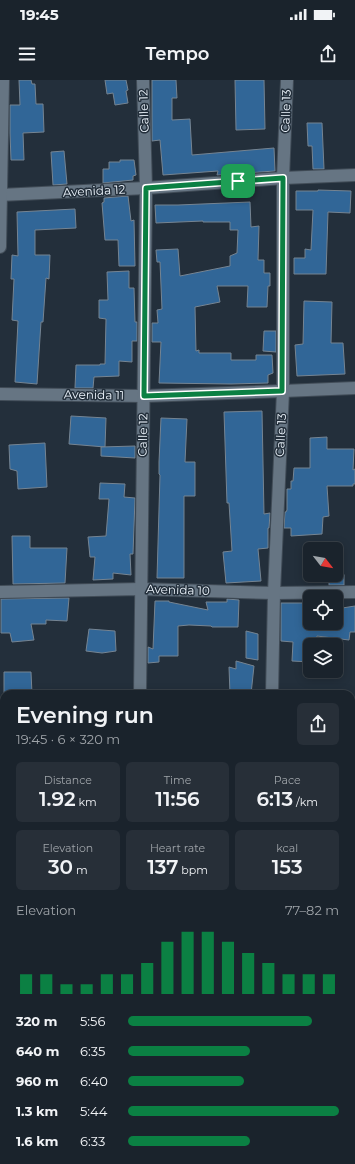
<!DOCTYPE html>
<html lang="en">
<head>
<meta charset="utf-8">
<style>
  :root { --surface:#1a232c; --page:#272f38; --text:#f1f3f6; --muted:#9fa4a9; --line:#384048; --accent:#0b8043 }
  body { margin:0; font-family:Montserrat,sans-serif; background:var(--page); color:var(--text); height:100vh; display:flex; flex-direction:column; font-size:15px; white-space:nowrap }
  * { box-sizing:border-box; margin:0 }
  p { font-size:13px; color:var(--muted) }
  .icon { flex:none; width:22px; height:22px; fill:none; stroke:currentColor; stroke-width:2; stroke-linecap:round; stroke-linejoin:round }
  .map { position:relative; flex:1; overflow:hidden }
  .details { position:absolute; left:0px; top:610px; width:355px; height:474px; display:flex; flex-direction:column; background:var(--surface); border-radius:12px 12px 0 0; box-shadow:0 2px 10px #0003,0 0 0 1px var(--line) }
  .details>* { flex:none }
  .needle { width:26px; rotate:121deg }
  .tools { position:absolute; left:303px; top:462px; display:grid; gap:8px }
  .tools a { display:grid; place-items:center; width:40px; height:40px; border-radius:6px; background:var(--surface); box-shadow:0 2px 10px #0003,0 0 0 1px var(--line); font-size:20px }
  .pin { position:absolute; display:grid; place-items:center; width:34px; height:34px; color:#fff; margin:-17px; border-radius:8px; box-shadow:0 2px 6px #0006 }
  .round { display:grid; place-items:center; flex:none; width:42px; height:42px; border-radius:6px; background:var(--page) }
  .overview { display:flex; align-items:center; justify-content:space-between; height:68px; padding:0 16px }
  h1 { font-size:22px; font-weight:600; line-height:30px }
  .metrics { display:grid; grid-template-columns:repeat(3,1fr); gap:6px; height:68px; padding:4px 16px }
  .metrics div { display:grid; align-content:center; border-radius:6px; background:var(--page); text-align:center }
  .metrics b { font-size:20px; font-weight:600 }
  .metrics small { font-size:11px; font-weight:400 }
  .metrics p { font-size:11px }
  .chart { height:112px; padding:8px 16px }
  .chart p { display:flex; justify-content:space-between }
  .chart svg { width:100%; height:72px; margin-top:4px; stroke:var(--accent); stroke-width:6 }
  ul { padding:0 16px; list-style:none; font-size:13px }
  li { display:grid; grid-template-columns:64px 48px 1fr; align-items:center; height:30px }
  li i { height:10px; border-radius:5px; background:var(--accent) }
  .status { display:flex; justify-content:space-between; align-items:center; height:28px; padding:0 20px; background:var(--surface); direction:ltr }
  .status svg { height:11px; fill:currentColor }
  header { display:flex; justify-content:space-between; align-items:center; height:52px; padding:0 16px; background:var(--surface); font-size:18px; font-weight:600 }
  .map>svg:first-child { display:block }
</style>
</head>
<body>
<div class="status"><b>19:45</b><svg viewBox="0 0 49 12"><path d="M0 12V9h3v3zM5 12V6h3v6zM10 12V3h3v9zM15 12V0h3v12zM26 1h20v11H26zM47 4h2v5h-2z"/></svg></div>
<header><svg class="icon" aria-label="menu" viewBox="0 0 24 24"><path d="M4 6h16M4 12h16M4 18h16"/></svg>Tempo<svg class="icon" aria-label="share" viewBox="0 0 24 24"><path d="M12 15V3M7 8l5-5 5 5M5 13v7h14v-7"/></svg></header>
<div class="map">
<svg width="355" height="1084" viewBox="0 0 355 1084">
  <rect width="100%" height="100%" fill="#232f3b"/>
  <polygon fill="#1e4a72" points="351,778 355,782 354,807 355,808 355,905 351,908"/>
  <g fill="#316697" stroke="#758492">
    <polygon points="19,0 31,0 32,4 35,4 36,24 43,24 44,52 23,53 24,80 11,80 10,53 10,25 20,25"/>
    <polygon points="105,0 126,0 128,10 126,11 128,23 115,25 113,13 107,14"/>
    <polygon points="152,0 176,0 177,18 172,18 172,40 190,39 192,75 274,68 275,91 217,95 218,91 163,95 160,60 152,61"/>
    <polygon points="235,0 264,0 265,49 236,50"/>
    <polygon points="307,43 322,43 324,89 313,89 312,66 308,66"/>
    <polygon points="64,71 67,104 53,105 51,72"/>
    <polygon points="120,80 134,80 136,95 133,96 133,100 103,103 103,89 109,89 109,82 120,82"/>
    <polygon points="318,110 351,111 350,133 328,132 326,194 294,194 294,178 305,178 305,169 311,170 313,130 296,130 296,111 318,111"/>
    <polygon points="128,116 131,141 134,140 135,186 119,186 118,160 105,160 102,123 104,122 104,118"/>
    <polygon points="250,122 251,147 259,146 258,180 264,180 264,193 270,193 270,206 268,206 267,227 247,227 248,206 217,206 220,222 195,227 196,271 199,270 199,273 231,273 231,280 256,280 256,275 272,275 273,293 268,295 268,303 231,304 159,303 161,262 152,262 152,243 158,243 157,230 162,229 160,182 157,182 156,170 178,169 180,196 230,186 230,176 237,173 238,150 230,150 230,142 203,142 203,141 156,143 155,125 178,125"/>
    <polygon points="75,129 76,148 35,150 35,175 50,175 49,199 46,198 43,242 41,242 37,304 15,302 18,241 12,240 14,199 11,199 12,175 18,176 17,132"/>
    <polygon points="129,191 129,208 134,208 135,242 137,242 137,261 132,261 132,282 119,281 119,296 94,297 93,308 75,308 76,285 100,285 100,284 105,284 106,239 99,238 99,220 108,220 107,192"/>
    <polygon points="304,221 332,222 331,263 343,263 345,294 297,296 295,265 303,264"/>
    <polygon points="264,251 276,251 276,272 263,271"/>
    <polygon points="262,331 264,434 270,433 269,448 268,448 268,468 258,469 261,501 226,503 223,472 232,471 229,423 227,423 224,332"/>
    <polygon points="71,336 106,338 105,367 69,364"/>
    <polygon points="161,338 187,339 185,382 195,382 195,416 184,416 184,498 157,498 160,395 159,394 159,382"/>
    <polygon points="327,357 327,369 354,369 353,390 355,389 355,404 353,404 353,406 327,406 329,436 323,437 322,454 291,456 291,448 284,448 285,432 286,432 287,430 287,409 291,409 291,401 293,401 294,388 310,388 310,358"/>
    <polygon points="45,363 47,407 18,409 17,391 10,389 9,365"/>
    <polygon points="135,366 135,378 101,376 101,367"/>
    <polygon points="100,403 125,404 124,417 135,418 133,474 130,474 131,495 113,493 113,499 93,500 95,477 90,477 88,457 106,456 109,419 99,419"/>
    <polygon points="12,456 30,456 30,468 67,468 65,503 13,504"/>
    <rect x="329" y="495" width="15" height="10"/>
    <polygon points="69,518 67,541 46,540 46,544 31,544 34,560 12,562 10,553 1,553 1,519"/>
    <polygon points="227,519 239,520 238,547 212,547 211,546 189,545 178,546 178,576 159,576 159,582 148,583 148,567 153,569 155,521 169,521 169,522 208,530 206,522 227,522"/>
    <polygon points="281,523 310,523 310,543 336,543 336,529 355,526 355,552 350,552 349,560 317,556 316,564 310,564 310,582 292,581 293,562 281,561"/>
    <polygon points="89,549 115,551 116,571 102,573 86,571"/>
    <polygon points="246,551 258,554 258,580 246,578"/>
    <polygon points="236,581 254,586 251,614 230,614 229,587 236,589"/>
    <polygon points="4,592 31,592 32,614 4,614"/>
  </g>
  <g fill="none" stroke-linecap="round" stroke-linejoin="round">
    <defs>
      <g id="street">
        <polyline points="0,115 146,108 283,98 355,95"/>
        <polyline points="0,167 3,0"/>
        <polyline points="0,314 144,316 283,311 355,308"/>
        <polyline points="0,512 140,509 274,513 355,512"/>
        <polyline points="140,614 146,108 143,0"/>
        <polyline points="272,614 274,513 283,311 283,98 287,0"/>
        <polyline points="351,709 355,708"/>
        <polyline points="0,723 4,723"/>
        <polyline points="0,927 4,926"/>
        <polyline points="0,945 4,1034"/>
        <polyline points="6,1080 6,1084"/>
        <polyline points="256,1084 256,1080"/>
      </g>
    </defs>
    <use href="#street" stroke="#414c57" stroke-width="14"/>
    <use href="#street" stroke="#667583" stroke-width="12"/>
  </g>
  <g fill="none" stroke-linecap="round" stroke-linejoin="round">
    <defs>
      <polygon id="route" points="283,98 282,311 144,316 146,108"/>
    </defs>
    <use href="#route" stroke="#fff" stroke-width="8"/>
    <use href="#route" stroke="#0b8043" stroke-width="5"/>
  </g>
  <g text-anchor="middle" stroke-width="3" stroke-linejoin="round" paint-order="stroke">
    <g font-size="12" fill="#edf5fd" stroke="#232f3b">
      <text transform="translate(144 31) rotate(-92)" y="4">Calle 12</text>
      <text transform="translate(286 31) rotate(-88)" y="4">Calle 13</text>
      <text transform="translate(94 111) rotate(-3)" y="4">Avenida 12</text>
      <text transform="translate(94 315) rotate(1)" y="4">Avenida 11</text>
      <text transform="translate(143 355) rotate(-89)" y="4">Calle 12</text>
      <text transform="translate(281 355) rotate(-87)" y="4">Calle 13</text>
      <text transform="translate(178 510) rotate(2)" y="4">Avenida 10</text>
    </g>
  </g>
</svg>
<div class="tools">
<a><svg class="needle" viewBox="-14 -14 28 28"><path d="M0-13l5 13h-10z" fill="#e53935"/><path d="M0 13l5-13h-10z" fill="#9fa4a9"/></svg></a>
<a><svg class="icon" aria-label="locate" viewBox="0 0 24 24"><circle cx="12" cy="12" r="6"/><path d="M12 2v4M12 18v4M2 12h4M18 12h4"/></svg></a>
<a><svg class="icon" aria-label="layers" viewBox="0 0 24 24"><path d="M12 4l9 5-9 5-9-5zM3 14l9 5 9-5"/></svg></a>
</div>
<div class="pin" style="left:238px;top:101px;background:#1e9e55"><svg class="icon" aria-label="arrive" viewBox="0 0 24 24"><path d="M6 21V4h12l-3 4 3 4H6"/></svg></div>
<section class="details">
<div class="overview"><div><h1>Evening run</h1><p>19:45 · 6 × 320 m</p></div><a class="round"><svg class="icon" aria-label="share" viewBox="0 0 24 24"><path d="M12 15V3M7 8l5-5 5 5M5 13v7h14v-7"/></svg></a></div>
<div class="metrics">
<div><p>Distance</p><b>1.92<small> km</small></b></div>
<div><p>Time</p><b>11:56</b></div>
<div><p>Pace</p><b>6:13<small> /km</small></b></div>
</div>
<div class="metrics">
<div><p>Elevation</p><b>30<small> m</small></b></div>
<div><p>Heart rate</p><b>137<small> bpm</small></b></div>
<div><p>kcal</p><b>153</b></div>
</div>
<div class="chart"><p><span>Elevation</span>77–82 m</p>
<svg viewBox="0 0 160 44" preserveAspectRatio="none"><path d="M5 44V32M15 44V32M25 44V38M35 44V38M45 44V32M55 44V32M65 44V25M75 44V12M85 44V6M95 44V6M105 44V12M115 44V19M125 44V25M135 44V32M145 44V32M155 44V32"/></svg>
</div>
<ul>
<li><b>320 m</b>5:56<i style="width:87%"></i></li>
<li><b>640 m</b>6:35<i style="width:58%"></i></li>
<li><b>960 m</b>6:40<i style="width:55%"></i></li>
<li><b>1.3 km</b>5:44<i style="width:100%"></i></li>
<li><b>1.6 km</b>6:33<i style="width:58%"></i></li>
</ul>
</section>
</div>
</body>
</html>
